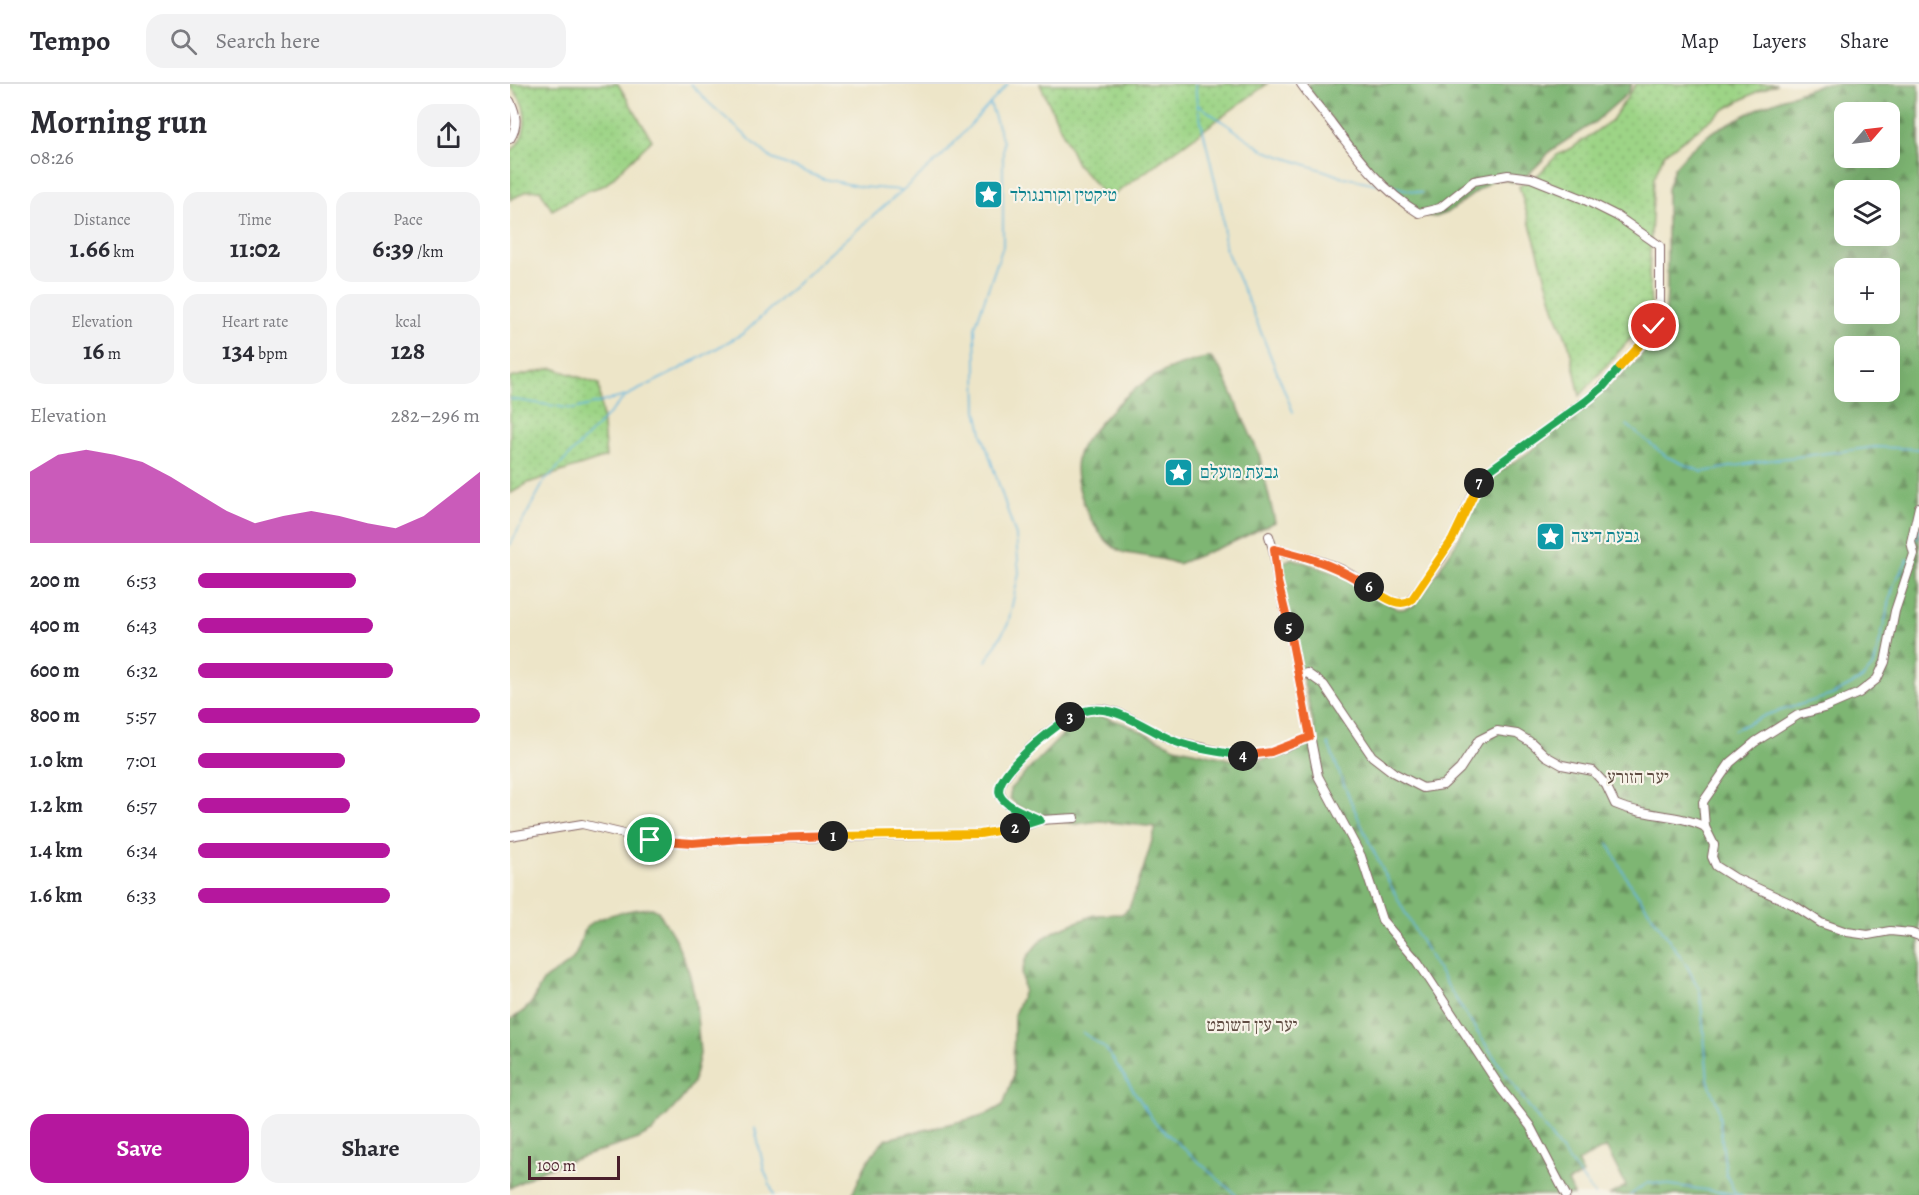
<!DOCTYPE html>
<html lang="en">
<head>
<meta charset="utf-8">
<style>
  :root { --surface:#fff; --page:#f2f2f3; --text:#2b2b33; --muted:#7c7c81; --line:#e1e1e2; --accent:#b5179e }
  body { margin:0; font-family:Alegreya,"Frank Ruhl Libre",serif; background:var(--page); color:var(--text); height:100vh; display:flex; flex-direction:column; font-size:22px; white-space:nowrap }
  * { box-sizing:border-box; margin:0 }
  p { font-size:20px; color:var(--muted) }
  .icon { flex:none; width:33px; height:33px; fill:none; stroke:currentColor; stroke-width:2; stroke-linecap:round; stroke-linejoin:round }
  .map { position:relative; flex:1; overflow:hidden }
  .details { display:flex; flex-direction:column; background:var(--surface); width:510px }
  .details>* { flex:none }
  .needle { width:39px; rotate:62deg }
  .tools { position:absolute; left:1324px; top:18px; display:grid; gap:12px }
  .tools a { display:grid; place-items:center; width:66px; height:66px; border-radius:12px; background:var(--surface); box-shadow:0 6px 24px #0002; font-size:30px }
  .scale { position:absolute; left:18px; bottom:15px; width:92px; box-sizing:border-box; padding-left:6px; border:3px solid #4a1f2b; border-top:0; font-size:16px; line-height:21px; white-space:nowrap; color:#4a1f2b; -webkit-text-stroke:4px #f7f3e8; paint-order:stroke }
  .pin { position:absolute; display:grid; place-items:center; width:51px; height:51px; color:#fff; margin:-26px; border:3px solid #fff; border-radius:50%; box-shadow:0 2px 6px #0007 }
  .km { position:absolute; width:30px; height:30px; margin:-15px; border-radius:50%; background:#222; color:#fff; font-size:16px; line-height:30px; text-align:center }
  .round { display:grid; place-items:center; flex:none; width:63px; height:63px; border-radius:18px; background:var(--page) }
  .head { display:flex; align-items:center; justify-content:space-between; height:102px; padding:0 30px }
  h1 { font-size:33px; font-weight:700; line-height:45px }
  .figures { display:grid; grid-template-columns:repeat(3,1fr); gap:9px; height:102px; padding:6px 30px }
  .figures div { display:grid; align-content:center; border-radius:15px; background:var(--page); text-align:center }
  .figures b { font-size:26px; font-weight:700 }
  .figures small { font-size:16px; font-weight:400 }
  .figures p { font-size:16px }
  .chart { height:168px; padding:12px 30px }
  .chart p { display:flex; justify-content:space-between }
  .chart svg { width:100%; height:108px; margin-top:6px; fill:var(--accent); opacity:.7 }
  .primary-button { display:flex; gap:12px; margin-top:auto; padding:12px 30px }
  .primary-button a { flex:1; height:69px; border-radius:18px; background:var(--accent); color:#fff; font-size:24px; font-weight:700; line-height:69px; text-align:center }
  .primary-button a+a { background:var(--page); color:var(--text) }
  ul { padding:0 30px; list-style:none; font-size:20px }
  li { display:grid; grid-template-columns:96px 72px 1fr; align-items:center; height:45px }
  li i { height:15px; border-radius:8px; background:var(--accent) }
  header { display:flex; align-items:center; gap:36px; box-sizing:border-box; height:84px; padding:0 30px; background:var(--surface); border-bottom:2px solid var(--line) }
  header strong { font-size:28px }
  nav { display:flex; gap:33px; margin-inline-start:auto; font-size:21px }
  .search { width:420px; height:54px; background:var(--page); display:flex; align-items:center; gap:15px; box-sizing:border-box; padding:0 21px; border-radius:18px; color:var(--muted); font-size:22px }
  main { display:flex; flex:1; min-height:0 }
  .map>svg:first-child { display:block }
</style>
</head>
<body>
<header>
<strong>Tempo</strong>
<div class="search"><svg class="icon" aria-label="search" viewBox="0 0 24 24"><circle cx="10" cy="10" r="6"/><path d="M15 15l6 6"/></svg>Search here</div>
<nav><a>Map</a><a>Layers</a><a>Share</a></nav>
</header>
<main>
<section class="details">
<div class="head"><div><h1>Morning run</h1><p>08:26</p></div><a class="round"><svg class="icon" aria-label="share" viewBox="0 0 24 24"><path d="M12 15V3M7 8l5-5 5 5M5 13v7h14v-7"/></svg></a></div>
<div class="figures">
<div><p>Distance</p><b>1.66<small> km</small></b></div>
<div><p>Time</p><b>11:02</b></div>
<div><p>Pace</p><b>6:39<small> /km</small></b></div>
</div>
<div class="figures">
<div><p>Elevation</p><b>16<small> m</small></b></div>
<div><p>Heart rate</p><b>134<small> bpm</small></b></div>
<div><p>kcal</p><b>128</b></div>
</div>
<div class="chart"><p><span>Elevation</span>282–296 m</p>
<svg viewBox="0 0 160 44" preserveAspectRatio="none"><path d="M0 44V15L10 8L20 6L30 8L40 11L50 17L60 24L70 31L80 36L90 33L100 31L110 33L120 36L130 38L140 33L150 24L160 15V44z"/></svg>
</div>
<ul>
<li><b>200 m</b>6:53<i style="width:56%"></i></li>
<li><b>400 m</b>6:43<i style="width:62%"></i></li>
<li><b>600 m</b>6:32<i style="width:69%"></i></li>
<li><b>800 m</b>5:57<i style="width:100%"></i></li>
<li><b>1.0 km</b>7:01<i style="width:52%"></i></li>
<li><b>1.2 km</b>6:57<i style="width:54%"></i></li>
<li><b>1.4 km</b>6:34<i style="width:68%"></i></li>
<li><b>1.6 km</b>6:33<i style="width:68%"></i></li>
</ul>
<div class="primary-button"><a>Save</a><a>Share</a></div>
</section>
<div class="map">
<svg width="1409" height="1111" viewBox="0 0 1409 1111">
  <defs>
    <pattern id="grass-dots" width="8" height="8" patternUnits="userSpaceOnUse" patternTransform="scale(1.5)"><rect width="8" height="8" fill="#9dd486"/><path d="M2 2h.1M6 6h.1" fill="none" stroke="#89b674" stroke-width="1.8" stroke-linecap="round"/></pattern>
    <pattern id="forest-firs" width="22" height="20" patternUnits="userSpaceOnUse" patternTransform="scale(1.5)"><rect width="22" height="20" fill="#7eb673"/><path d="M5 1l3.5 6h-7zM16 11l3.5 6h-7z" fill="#69935f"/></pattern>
  </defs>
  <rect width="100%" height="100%" fill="#f7f3e8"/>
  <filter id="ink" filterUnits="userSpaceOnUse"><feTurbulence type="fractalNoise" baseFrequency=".0167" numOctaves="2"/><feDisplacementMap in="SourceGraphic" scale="12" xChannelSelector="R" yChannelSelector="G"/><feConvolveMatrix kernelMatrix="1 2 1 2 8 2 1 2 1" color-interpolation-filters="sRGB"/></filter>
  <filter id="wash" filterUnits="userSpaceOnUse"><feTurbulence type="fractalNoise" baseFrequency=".008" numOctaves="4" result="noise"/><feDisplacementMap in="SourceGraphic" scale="24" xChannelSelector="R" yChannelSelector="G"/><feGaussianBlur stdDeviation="1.35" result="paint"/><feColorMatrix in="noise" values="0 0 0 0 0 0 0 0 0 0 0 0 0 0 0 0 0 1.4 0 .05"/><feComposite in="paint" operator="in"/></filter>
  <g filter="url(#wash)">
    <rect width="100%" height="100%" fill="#ede5c8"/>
    <g fill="url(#grass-dots)" stroke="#747a58" stroke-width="1.5">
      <path d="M0,0h108l34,56 -47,45 -18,6 -35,19 -12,-20 -13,1 -17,9v-48c20,-17 20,-48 0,-65z"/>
      <polygon points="530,0 757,0 598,115 567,80"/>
      <polygon points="1126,0 1267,0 1248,7 1217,24 1154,70 1144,94 1139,189 1141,223 1127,247 1070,312 1059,261 1046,230 1009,102 1029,90 1047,71 1063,63 1102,36"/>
      <polygon points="43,284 89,300 96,373 18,399 0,410 0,294"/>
    </g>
    <g fill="url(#forest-firs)" stroke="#646a4f" stroke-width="1.5" fill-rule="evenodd">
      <polygon points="797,0 1122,0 1118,9 1085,38 1040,67 1033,76 1012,96 1002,98 992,95 983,96 937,129 926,133 905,131 855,78 799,6"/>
      <path d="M1311,0h98v1111h-310l17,-9 -20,-39 -29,15 6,12 -15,8 6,13h-722c9,-20 17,-43 35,-56l83,-20 19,-6 14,-8 10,-28 1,-62 10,-24 -2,-18 4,-14 8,-11 8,-9 15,-9 37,-15 28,-1 7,-6 14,-38 13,-43 -56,-6 -24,3 -26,-5 -34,-14 -6,-7v-9l62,-64 20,-9 12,1 22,7 49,23 63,14c29,3 52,-12 79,-20l-36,-160 -1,-17 12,-6 45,16 60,35h6l10,-3 10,-12 34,-52 23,-48 11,-16 38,-26 55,-43 52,-48 26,-30 3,-12 2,-25v-105l7,-21 15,-17 23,-19 51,-26zM1335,28h45v46h-45zM1335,106h45v46h-45zM1335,184h45v46h-45zM1335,262h45v46h-45z"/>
      <path d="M700,273l12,14 37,83 16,68 -44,21 -53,21c-13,-5 -26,-7 -40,-9 -6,-1 -14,-1 -18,-4 -17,-9 -30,-30 -36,-47 -5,-14 -10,-30 -7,-45 2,-14 13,-24 22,-35 32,-38 62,-57 111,-67z"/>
      <path d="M142,824l6,3 18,29 13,32 7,31 4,51 -7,29 -12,17 -29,32 -14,7 -93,30 -35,19v-168c9,-5 18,-11 24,-21 3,-6 6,-15 11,-20 8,-7 19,-10 26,-18 8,-8 9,-20 13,-30 7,-16 52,-22 68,-23z"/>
    </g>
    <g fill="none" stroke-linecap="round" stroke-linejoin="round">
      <g stroke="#65b7e0" stroke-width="1.5">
        <polyline points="181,0 199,19 262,75 314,95 352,103 392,106"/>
        <polyline points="685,0 687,20 712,127 715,164 740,221 783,328"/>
        <polyline points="687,20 755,67 833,93 867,100"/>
        <polyline points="881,102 912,109"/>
        <polyline points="0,315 64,325 116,312 164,288 234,249 318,171 432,72 498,0"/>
        <polyline points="1117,341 1157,373 1192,388 1253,377 1365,363 1409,365"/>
        <polyline points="1406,456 1409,444"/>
        <polyline points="0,461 34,398 114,314"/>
        <polyline points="476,577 498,540 509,489 506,452 473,353 467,326 465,243 493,162 493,58 480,19"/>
        <polyline points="1224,646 1256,631 1322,611 1352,595 1364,581 1384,500 1398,475"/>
        <path d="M818,659c8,21 16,43 25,63 60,140 149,269 242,389"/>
        <polyline points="1098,759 1117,795 1177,882 1190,907 1198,996 1208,1022 1216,1090 1225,1109"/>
        <polyline points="573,949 596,965 645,1039 726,1111"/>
        <polyline points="245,1044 254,1085 264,1111"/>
        <polyline points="1120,1111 1139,1098 1232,1111"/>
      </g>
    </g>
  </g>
  <g filter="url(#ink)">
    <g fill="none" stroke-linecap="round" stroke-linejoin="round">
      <defs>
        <g id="minor">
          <path d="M0,17c7,14 8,25 0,38"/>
          <polyline points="1409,423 1401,458 1404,470 1385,527 1375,578 1367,595 1349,609 1314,624 1288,631 1245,658 1220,679 1193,718 1195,743 1204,761 1202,773 1206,782 1225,794 1282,820 1311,839 1337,848 1358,851 1380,847 1401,849 1409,852"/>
          <polyline points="759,452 763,465 768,498 782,559 808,692 851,772 872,836 908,878 992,1006 1020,1042 1056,1111"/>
          <path d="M763,465c27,6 54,12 77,25 15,9 40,34 59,28l33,-45 10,-17 25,-55 13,-15 96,-69 17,-15 39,-43 12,-17 6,-19v-61l-43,-30 -36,-18 -50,-20 -23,-3 -34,6 -34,27 -21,5c-37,-22 -64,-59 -89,-92 -10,-13 -20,-24 -29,-37"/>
          <path d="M789,596l4,-6 4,-1 17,12 48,71 22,17 29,15 20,-3 17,-16 19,-29 18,-9 20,3 15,9 14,13 16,9 31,6 13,14 9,19c29,13 62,9 90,23"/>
          <path d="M530,736c-13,-7 -48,-16 -39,-36 12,-26 71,-80 102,-75 25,4 47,22 71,32 9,4 21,5 31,7 13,3 27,8 40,8 19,1 48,-11 65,-19"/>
          <polyline points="0,752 72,740 140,756 183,759 229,755 470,750 512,743 530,736 565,734"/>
        </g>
      </defs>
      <use href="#minor" stroke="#836462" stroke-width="10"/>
      <use href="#minor" stroke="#fff" stroke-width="8"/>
    </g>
  </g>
  <g fill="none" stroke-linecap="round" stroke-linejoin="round" filter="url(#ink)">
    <defs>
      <polyline id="split-1" points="140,756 183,759 229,755 323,752"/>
      <polyline id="split-2" points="323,752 470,750 505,744"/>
      <path id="split-3" d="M505,744l25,-8c-11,-6 -35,-13 -40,-25 -9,-20 55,-68 70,-78"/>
      <path id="split-4" d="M560,633c37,-22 70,10 104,24 18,8 49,11 69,15"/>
      <polyline id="split-5" points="733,672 761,668 800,653 779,543"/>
      <path id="split-6" d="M779,543l-11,-45 -4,-33c34,7 66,18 95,38"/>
      <path id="split-7" d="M859,503c12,8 30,23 43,12l40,-59 27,-57"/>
      <polyline id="split-8" points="969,399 980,386 1076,317 1093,303 1110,283"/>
      <polyline id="split-9" points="1110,283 1132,259 1144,242"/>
    </defs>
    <use href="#split-1" stroke="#fff" stroke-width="12"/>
    <use href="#split-2" stroke="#fff" stroke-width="12"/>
    <use href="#split-3" stroke="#fff" stroke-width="12"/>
    <use href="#split-4" stroke="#fff" stroke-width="12"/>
    <use href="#split-5" stroke="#fff" stroke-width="12"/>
    <use href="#split-6" stroke="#fff" stroke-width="12"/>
    <use href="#split-7" stroke="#fff" stroke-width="12"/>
    <use href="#split-8" stroke="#fff" stroke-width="12"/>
    <use href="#split-9" stroke="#fff" stroke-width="12"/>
    <use href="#split-1" stroke="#f0652b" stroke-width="8"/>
    <use href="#split-2" stroke="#f5b400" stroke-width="8"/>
    <use href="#split-3" stroke="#22a559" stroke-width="8"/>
    <use href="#split-4" stroke="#22a559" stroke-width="8"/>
    <use href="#split-5" stroke="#f0652b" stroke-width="8"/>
    <use href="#split-6" stroke="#f0652b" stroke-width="8"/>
    <use href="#split-7" stroke="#f5b400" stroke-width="8"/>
    <use href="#split-8" stroke="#22a559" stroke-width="8"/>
    <use href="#split-9" stroke="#f5b400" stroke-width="8"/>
  </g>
  <defs>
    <symbol id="sight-square" viewBox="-11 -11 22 22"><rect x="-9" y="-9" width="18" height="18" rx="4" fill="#0f9aa8" stroke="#f7f3e8"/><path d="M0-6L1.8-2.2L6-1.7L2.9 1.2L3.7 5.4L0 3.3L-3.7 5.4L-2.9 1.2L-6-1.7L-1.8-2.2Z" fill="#fff"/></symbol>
  </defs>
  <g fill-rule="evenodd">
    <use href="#sight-square" x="462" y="94" width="33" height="33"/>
    <use href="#sight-square" x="652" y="372" width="33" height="33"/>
    <use href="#sight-square" x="1024" y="436" width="33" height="33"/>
  </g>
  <g text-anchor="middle" stroke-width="4.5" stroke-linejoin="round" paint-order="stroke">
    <g font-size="18" fill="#0d838f" stroke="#f7f3e8" text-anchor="start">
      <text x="500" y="117">טיקטין וקורנגולד</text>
      <text x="690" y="394">גבעת מועלם</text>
      <text x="1061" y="458">גבעת דיצה</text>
    </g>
    <g font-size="18" fill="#5f4c42" stroke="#f7f3e8">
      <text x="1128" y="699">יער הזורע</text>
      <text x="742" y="947">יער עין השופט</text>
    </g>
  </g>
</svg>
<div class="tools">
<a><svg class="needle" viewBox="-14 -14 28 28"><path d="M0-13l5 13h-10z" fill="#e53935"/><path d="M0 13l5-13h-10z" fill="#7c7c81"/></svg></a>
<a><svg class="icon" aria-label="layers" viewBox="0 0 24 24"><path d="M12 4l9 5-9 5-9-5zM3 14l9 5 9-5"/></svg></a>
<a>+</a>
<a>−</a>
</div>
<div class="scale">100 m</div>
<div class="pin" style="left:140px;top:756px;background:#1e9e55"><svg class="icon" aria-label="arrive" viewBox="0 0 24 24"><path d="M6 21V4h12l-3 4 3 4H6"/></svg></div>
<div class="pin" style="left:1144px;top:242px;background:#d93025"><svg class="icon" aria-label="check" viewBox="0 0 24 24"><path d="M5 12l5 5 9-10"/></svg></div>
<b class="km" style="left:323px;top:752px">1</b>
<b class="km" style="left:505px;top:744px">2</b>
<b class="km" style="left:560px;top:633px">3</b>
<b class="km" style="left:733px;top:672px">4</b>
<b class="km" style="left:779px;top:543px">5</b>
<b class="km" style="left:859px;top:503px">6</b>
<b class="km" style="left:969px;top:399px">7</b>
</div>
</main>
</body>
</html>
